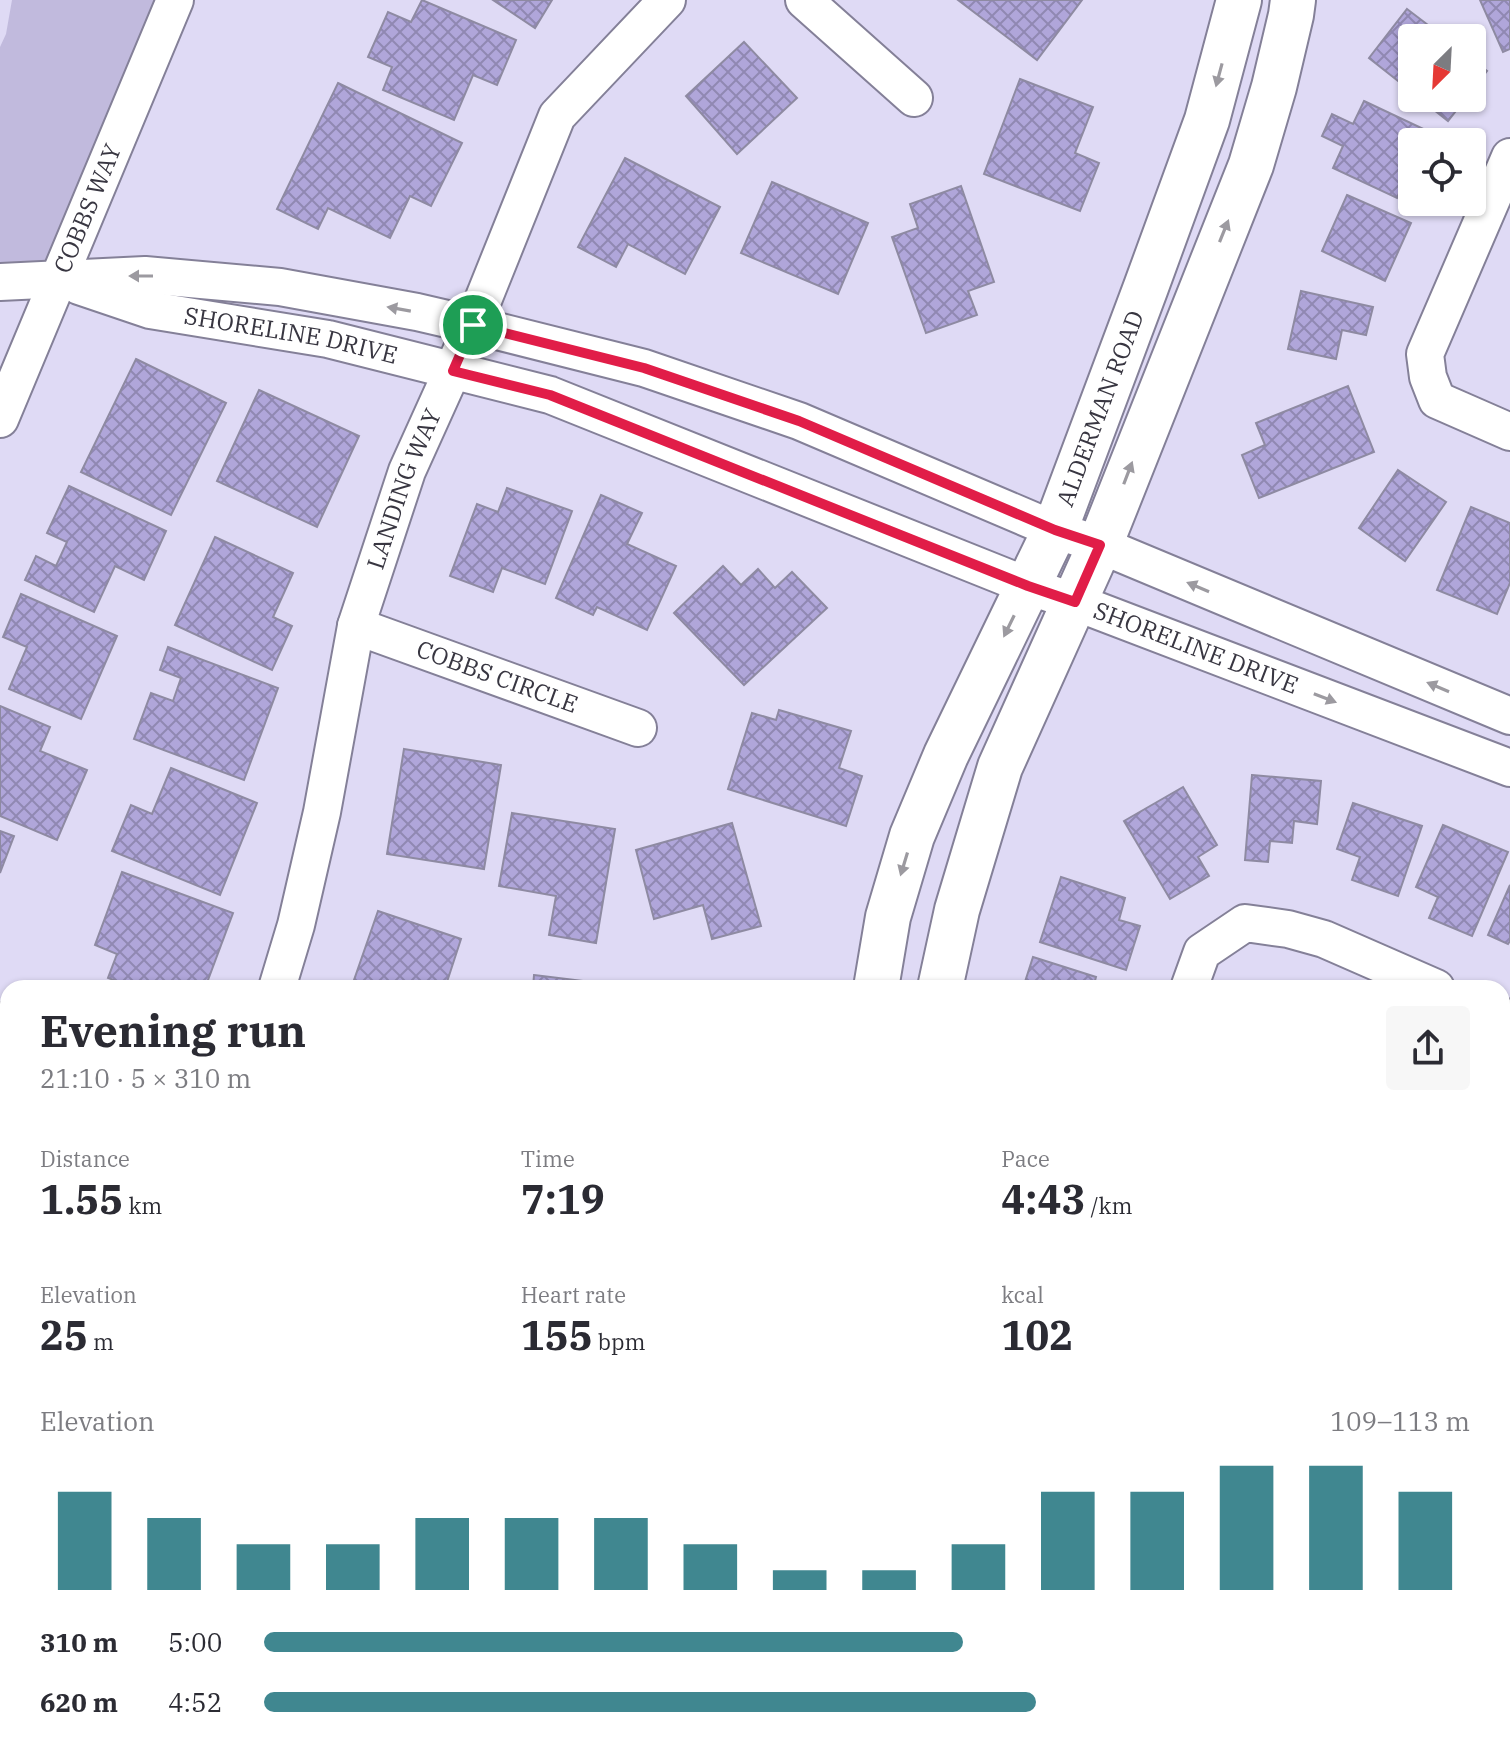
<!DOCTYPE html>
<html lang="en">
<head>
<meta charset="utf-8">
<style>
  :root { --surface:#fff; --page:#f7f7f7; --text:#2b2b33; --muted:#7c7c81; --accent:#408790 }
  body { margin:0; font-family:"IBM Plex Serif",serif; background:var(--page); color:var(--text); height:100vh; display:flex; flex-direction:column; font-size:30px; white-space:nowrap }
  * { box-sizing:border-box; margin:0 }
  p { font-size:26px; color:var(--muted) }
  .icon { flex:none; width:44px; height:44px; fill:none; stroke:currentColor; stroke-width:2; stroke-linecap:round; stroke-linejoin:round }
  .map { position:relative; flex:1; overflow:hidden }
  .side { position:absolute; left:0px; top:980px; width:1510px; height:768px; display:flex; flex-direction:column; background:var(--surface); border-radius:24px 24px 0 0; box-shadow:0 2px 6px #0004 }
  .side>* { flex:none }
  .needle { width:52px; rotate:204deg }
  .buttons { position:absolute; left:1398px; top:24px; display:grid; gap:16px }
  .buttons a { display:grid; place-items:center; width:88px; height:88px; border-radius:8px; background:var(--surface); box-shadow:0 2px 6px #0004; font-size:40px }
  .pin { position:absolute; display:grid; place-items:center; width:68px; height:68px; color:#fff; margin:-34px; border:4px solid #fff; border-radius:50%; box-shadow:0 2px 8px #0007 }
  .round { display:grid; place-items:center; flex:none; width:84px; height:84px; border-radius:8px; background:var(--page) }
  .head { display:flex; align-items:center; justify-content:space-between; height:136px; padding:0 40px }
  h1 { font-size:44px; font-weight:800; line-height:60px }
  .figures { display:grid; grid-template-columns:repeat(3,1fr); gap:12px; height:136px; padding:8px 40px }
  .figures div { display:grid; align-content:center }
  .figures b { font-size:40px; font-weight:800 }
  .figures small { font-size:22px; font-weight:400 }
  .figures p { font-size:22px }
  .chart { height:224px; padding:16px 40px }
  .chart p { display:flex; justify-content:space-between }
  .chart svg { width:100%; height:144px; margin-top:8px; stroke:var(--accent); stroke-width:6 }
  ul { padding:0 40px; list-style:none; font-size:26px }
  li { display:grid; grid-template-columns:128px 96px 1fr; align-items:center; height:60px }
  li i { height:20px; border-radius:10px; background:var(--accent) }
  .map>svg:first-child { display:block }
</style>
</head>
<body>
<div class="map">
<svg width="1510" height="1748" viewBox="0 0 1510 1748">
  <defs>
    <pattern id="building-cross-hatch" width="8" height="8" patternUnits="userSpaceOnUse" patternTransform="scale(2)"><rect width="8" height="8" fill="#b0a6da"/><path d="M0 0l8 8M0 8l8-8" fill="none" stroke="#9088b2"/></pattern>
  </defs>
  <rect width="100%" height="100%" fill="#dfdaf5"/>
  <polygon fill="#c1badd" points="12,0 157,0 48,261 0,264 0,47 6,34"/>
  <g fill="url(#building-cross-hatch)" stroke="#8e8aa2" stroke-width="2">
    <polygon points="422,0 516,40 497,85 473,75 454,120 383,90 392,67 368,57 388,12 411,22"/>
    <polygon points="493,0 552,0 535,28"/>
    <polygon points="958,0 1082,0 1037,60"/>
    <polygon points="1480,0 1510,0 1510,49 1503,52"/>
    <polygon points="1407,9 1445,38 1412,38 1412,92 1369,58"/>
    <polygon points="744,42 797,98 737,154 686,96"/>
    <polygon points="1472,59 1487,71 1472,91"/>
    <polygon points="1020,79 1093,107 1075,153 1099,163 1080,211 984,174"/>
    <polygon points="338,83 462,143 431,206 410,196 390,238 328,208 318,229 277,209"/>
    <polygon points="1419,98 1466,98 1448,121"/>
    <polygon points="1364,101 1449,141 1448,142 1412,142 1412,178 1407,175 1397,198 1333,168 1343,146 1322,136 1332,114 1353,124"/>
    <polygon points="625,158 720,207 685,274 628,244 616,267 578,247"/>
    <polygon points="772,182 868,223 838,294 741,253"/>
    <polygon points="961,186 994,282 968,291 977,315 926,333 892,237 918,228 910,204"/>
    <polygon points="1347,195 1411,223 1385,281 1322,251"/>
    <polygon points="1301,291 1373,307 1366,335 1342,330 1336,359 1288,349"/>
    <polygon points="136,359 226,403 171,515 81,472"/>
    <polygon points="1348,386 1374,452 1259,498 1242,455 1265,445 1256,423"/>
    <polygon points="259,390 359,436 317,527 217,481"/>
    <polygon points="1398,470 1446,502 1405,561 1359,528"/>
    <polygon points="69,486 166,531 144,580 115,566 94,612 25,580 36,556 56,566 67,542 47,533"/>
    <polygon points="507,488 572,511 545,584 502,568 493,592 450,576 477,504 498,512"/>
    <polygon points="601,495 642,513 627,544 676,566 647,630 597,607 593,615 556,598"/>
    <polygon points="1471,507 1510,523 1510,583 1497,614 1437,590"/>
    <polygon points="215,537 293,573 273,617 292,626 272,670 175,625"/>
    <polygon points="723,566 741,585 758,569 775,588 792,572 827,608 744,685 674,613"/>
    <polygon points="21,594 117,636 81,719 9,689 27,647 3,637"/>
    <polygon points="168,647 278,688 244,780 134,739 151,693 173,701 181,678 160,670"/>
    <polygon points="0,706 50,727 40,751 87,770 57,840 0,816"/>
    <polygon points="779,710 851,731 839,768 862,776 846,826 728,789 752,713 776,720"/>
    <polygon points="404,749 501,765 484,869 387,854"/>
    <polygon points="171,768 257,803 220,895 112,851 131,805 152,814"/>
    <polygon points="1252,775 1321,781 1317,824 1294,821 1292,843 1270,841 1268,862 1245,860"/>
    <polygon points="1183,787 1217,845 1198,857 1209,876 1170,899 1124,821"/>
    <polygon points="1353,803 1422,826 1398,896 1352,880 1360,857 1337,849"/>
    <polygon points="512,813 615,829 596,943 549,935 556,896 499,886"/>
    <polygon points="732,823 761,926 712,939 703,905 654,919 636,850"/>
    <polygon points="1443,825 1508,852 1472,936 1429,918 1438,897 1416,887"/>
    <polygon points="0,831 14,836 0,873"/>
    <polygon points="122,872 233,913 205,988 135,988 108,978 117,954 95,945"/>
    <polygon points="1061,877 1125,898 1119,920 1140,926 1126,970 1040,942"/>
    <polygon points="1510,885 1510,941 1508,944 1488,935"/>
    <polygon points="378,911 461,939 445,988 366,988 353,983"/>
    <polygon points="1033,957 1096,977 1093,988 1023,988"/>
    <polygon points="534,975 584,981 583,988 533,988"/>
    <polygon points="0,1002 8,1005 8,1087 0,1084"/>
    <polygon points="1510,1110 1510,1202 1502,1198 1502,1128"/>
    <polygon points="4,1261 8,1263 8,1341 0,1338 0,1270"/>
    <polygon points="0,1354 8,1357 8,1470 0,1466"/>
    <polygon points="0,1483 8,1487 8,1516 0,1532"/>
    <polygon points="1502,1630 1510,1634 1510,1645 1502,1663"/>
    <polygon points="1510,1706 1510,1744 1502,1740 1502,1724"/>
    <polygon points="468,1740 544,1740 542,1748 465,1748"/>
    <polygon points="583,1740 690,1740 700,1747 577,1748"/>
    <polygon points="806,1740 915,1740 912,1748 803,1748"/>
  </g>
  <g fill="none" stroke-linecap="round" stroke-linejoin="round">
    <defs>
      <g id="minor">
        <polyline points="804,0 914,98"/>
        <polyline points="1510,157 1425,354 1428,377 1437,400 1510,432"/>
        <polyline points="0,282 145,275 280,287 417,312 473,325 644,368 799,421 1055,530 1100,545 1510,716"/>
        <path id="s1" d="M79,286l71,24 178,29 222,56 478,191 47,16 435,166"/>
        <path id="s2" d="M0,419l175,-419"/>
        <path id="s3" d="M356,626l282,102"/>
        <path id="s4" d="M277,988l19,-63 26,-113 34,-186 51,-155 66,-146 84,-209 110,-116"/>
        <polyline points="1189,988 1202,952 1245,923 1288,929 1324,939 1436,988"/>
        <polyline points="1502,1016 1510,1020"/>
        <polyline points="0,1159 8,1163"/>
        <polyline points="1502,1474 1510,1456"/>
        <polyline points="1502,1550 1510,1553"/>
        <polyline points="0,1735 8,1714"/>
        <polyline points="266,1740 288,1748"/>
        <polyline points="1064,1740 1070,1748"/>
      </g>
      <g id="tertiary">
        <path id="s5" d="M876,988l12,-71 24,-81 34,-81 109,-225 91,-243 61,-167 32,-120"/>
        <polyline points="940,988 957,910 1000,767 1100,545 1251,165 1274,87 1291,15 1293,0"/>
        <polyline points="1297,1740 1314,1748"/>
      </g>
    </defs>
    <use href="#minor" stroke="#848098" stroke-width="40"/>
    <use href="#tertiary" stroke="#848098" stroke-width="48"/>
    <use href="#minor" stroke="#fff" stroke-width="36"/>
    <use href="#tertiary" stroke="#fff" stroke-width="44"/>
  </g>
  <defs><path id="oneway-solid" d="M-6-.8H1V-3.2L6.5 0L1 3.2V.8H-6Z" transform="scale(2)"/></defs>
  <g fill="#9c9aa0">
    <use href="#oneway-solid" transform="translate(1219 75) rotate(105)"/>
    <use href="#oneway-solid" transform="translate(1224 231) rotate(-68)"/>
    <use href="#oneway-solid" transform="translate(141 276) rotate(-180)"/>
    <use href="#oneway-solid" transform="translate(399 309) rotate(-170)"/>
    <use href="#oneway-solid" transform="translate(1128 473) rotate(-69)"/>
    <use href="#oneway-solid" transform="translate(1198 587) rotate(-157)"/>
    <use href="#oneway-solid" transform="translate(1009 626) rotate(116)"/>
    <use href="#oneway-solid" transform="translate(1438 687) rotate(-157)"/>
    <use href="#oneway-solid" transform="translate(1325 698) rotate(21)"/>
    <use href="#oneway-solid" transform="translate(904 864) rotate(107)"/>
  </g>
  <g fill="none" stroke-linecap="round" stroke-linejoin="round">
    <defs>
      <polygon id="route" points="473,325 644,368 799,421 1055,530 1100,545 1075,602 1028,586 550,395 453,371"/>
    </defs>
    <use href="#route" stroke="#fff" stroke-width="16"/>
    <use href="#route" stroke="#e11d48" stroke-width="10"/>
  </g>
  <g text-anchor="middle" stroke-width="7" stroke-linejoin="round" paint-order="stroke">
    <g font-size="24" fill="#383641" stroke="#ece8fe">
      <text dy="8" stroke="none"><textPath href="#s2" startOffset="228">COBBS WAY</textPath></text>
      <text dy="8" stroke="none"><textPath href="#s1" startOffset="218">SHORELINE DRIVE</textPath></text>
      <text dy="8" stroke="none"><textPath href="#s5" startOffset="624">ALDERMAN ROAD</textPath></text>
      <text dy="8" stroke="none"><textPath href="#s4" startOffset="516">LANDING WAY</textPath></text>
      <text dy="8" stroke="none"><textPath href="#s1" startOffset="1178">SHORELINE DRIVE</textPath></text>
      <text dy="8" stroke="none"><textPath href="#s3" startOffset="150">COBBS CIRCLE</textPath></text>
    </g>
  </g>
</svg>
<div class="buttons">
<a><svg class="needle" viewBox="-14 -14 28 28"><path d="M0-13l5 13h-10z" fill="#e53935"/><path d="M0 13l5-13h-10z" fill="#7c7c81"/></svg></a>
<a><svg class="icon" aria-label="locate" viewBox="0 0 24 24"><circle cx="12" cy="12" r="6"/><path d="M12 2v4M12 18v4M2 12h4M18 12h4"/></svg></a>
</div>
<div class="pin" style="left:473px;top:325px;background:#1e9e55"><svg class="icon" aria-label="arrive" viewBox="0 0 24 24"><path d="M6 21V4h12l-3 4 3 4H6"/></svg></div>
<section class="side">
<div class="head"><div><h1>Evening run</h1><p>21:10 · 5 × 310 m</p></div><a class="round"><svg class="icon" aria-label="share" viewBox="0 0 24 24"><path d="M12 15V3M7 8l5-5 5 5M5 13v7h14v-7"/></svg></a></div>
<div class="figures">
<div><p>Distance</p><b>1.55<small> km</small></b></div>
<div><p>Time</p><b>7:19</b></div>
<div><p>Pace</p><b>4:43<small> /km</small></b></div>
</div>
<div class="figures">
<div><p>Elevation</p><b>25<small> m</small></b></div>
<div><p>Heart rate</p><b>155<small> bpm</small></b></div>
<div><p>kcal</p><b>102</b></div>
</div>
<div class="chart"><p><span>Elevation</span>109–113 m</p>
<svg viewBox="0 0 160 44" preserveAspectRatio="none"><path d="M5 44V14M15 44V22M25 44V30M35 44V30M45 44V22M55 44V22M65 44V22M75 44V30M85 44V38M95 44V38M105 44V30M115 44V14M125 44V14M135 44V6M145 44V6M155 44V14"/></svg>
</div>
<ul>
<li><b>310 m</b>5:00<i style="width:58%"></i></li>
<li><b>620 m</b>4:52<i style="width:64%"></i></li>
</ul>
</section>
</div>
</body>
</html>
